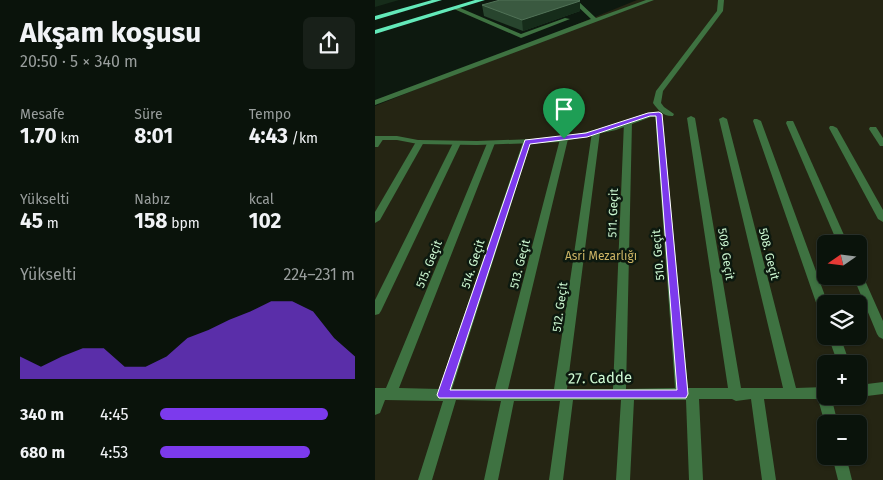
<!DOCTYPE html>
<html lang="tr">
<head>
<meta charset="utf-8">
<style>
  :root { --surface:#0a130b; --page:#182019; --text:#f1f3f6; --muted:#999e9d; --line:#2a322c; --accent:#7c3aed }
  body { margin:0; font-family:"Fira Sans",sans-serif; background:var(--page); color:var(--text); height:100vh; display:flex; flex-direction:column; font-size:19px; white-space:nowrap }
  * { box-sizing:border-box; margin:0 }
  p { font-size:16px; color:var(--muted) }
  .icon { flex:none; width:28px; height:28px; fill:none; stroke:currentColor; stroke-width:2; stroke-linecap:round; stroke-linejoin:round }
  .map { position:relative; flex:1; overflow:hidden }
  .side { display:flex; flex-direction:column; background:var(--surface); width:375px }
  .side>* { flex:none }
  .needle { width:32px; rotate:256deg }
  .controls { position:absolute; left:442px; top:235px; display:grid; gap:10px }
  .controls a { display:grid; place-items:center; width:50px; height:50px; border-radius:8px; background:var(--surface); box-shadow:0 1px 4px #0004,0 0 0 1px var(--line); font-size:25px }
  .pin { position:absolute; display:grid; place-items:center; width:42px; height:42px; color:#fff; margin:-51px -21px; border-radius:50% 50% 50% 0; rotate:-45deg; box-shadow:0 0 5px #0007 }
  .pin .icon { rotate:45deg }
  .round { display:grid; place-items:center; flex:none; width:52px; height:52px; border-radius:8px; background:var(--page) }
  .head { display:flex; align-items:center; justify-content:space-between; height:85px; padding:0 20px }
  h1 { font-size:28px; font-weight:700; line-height:38px }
  .stats { display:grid; grid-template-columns:repeat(3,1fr); gap:8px; height:85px; padding:5px 20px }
  .stats div { display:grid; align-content:center }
  .stats b { font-size:21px; font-weight:700 }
  .stats small { font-size:14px; font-weight:400 }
  .stats p { font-size:14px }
  .chart { height:140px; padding:10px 20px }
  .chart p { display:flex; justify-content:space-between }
  .chart svg { width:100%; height:90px; margin-top:5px; fill:var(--accent); opacity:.7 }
  ul { padding:0 20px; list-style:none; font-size:16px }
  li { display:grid; grid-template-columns:80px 60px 1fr; align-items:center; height:38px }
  li i { height:12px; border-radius:6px; background:var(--accent) }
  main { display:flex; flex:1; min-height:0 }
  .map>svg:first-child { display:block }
</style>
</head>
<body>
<main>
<section class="side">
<div class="head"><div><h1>Akşam koşusu</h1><p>20:50 · 5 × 340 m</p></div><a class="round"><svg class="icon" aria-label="share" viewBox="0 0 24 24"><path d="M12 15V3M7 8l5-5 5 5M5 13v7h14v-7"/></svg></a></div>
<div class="stats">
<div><p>Mesafe</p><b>1.70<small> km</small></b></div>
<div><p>Süre</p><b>8:01</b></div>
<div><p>Tempo</p><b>4:43<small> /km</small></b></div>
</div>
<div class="stats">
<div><p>Yükselti</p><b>45<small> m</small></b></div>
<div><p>Nabız</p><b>158<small> bpm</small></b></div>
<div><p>kcal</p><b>102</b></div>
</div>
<div class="chart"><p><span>Yükselti</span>224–231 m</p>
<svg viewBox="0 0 160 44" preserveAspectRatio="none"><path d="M0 44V33L10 38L20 33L30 29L40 29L50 38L60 38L70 33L80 24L90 20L100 15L110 11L120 6L130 6L140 11L150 24L160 33V44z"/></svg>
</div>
<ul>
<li><b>340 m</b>4:45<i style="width:86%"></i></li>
<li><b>680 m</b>4:53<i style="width:77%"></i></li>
</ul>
</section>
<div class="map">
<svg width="508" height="480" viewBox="0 0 508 480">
  <rect width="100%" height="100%" fill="#0d190f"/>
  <path fill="#252513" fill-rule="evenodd" d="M262,0h246v480h-508v-374zM451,244h33v32h-33zM451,304h33v32h-33zM451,364h33v32h-33zM451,424h33v32h-33z"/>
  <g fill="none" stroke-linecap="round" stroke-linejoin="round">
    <g fill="#3e7241" fill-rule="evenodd">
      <path d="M343,0h6l-1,11 -60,80 -2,12 3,4 10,7 -1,2c-9,1 -15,-6 -20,-13l3,-12 61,-80z"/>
      <polygon points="79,7 83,7 146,34 190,18 195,19 146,38 79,9"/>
      <polygon points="280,112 286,112 287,114 313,388 353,388 312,118 316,116 320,118 366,388 408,388 344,119 348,117 352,119 421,388 451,387 451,396 456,396 463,424 451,424 451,428 443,399 389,399 401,480 387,480 376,399 361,401 357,399 324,399 328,480 314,480 311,400 259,400 255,480 241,480 246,400 198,400 188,480 174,480 185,401 139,401 123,480 109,480 126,401 81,400 57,480 43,480 68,401 10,400 5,413 0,415 0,388 11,388 113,141 119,141 120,143 24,388 64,389 148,142 152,140 156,142 77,389 120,389 185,139 189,137 193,139 133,389 179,389 217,132 221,130 225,132 192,389 238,389 249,122 253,120 257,122 251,389 300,388"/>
      <polygon points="379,119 382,119 386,121 453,304 451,304 451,318 447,317 445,314 378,121"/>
      <polygon points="412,121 418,121 419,123 473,244 463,244 411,123"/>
      <polygon points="455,126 458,126 462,128 508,210 508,222 503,219 454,128"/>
      <polygon points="495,127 501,127 508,138 508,146 505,146 494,129"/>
      <polygon points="2,136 5,136 9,138 3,147 0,147 0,139"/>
      <polygon points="42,140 45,140 49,142 5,220 0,223 0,212"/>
      <polygon points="79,141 85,141 86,143 6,311 4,314 0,315 0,300"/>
      <polygon points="484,272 488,276 508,321 508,339 504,337 502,334 478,276 484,276"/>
      <polygon points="453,336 465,336 475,364 463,364"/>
      <polygon points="508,382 508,394 484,397 483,396 484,385"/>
      <polygon points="457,456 471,456 477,480 463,480"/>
    </g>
    <g fill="#3e7241" fill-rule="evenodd">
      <polygon points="196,0 202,0 221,18 271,0 279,0 0,105 0,100 216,19"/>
      <polygon points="283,112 286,112 286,116 276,117 241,130 185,142 102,145 43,144 22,140 0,140 0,136 22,136 43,140 102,141 185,138 236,126 272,113"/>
    </g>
    <g fill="#63e9b9" fill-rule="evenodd">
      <polygon points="57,0 67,0 0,20 0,16"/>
      <polygon points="100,0 110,0 0,34 0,30"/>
    </g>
  </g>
  <polygon fill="#28452e" points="205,1 205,11 148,31 109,16 107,5"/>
  <g fill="#162c1a">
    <polygon points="0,0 24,0 0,7"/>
    <polygon points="205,1 205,11 148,31 147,20"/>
  </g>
  <polygon fill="#3a5940" stroke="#517257" points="125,0 204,0 205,1 147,20 107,5"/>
  <path fill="#7c3aed" stroke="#fff" fill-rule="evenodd" d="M284,112l3,2 26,280 -2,4h-247l-2,-3 88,-255 61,-7 62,-20zM275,116h6l21,274h-227l80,-246 57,-7z"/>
  <g text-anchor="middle" stroke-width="5" stroke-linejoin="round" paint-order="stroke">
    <g font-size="12" fill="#cdf8d2" stroke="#0d190f">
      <text transform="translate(238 213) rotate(-88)" y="4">511. Geçit</text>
      <text transform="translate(351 254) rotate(81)" y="4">509. Geçit</text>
      <text transform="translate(394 254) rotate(76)" y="4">508. Geçit</text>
      <text transform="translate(283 255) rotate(-95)" y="4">510. Geçit</text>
      <text transform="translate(54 264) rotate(-68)" y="4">515. Geçit</text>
      <text transform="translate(98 264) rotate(-72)" y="4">514. Geçit</text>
      <text transform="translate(145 264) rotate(-76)" y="4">513. Geçit</text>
      <text transform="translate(185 307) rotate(-82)" y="4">512. Geçit</text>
    </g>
    <g font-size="12" fill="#ccb464" stroke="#0d190f">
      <text x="226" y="260">Asri Mezarlığı</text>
    </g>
    <g font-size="15" fill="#cdf8d2" stroke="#0d190f">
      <text transform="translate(225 378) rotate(-1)" y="5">27. Cadde</text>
    </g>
  </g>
</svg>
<div class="controls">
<a><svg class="needle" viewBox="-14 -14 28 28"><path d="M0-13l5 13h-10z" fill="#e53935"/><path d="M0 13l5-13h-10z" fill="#999e9d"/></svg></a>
<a><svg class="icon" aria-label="layers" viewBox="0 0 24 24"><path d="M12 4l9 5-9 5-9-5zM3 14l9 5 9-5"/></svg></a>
<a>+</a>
<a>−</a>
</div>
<div class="pin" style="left:189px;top:139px;background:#1e9e55"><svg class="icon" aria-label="arrive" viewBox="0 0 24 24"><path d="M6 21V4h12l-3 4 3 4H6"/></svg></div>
</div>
</main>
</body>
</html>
